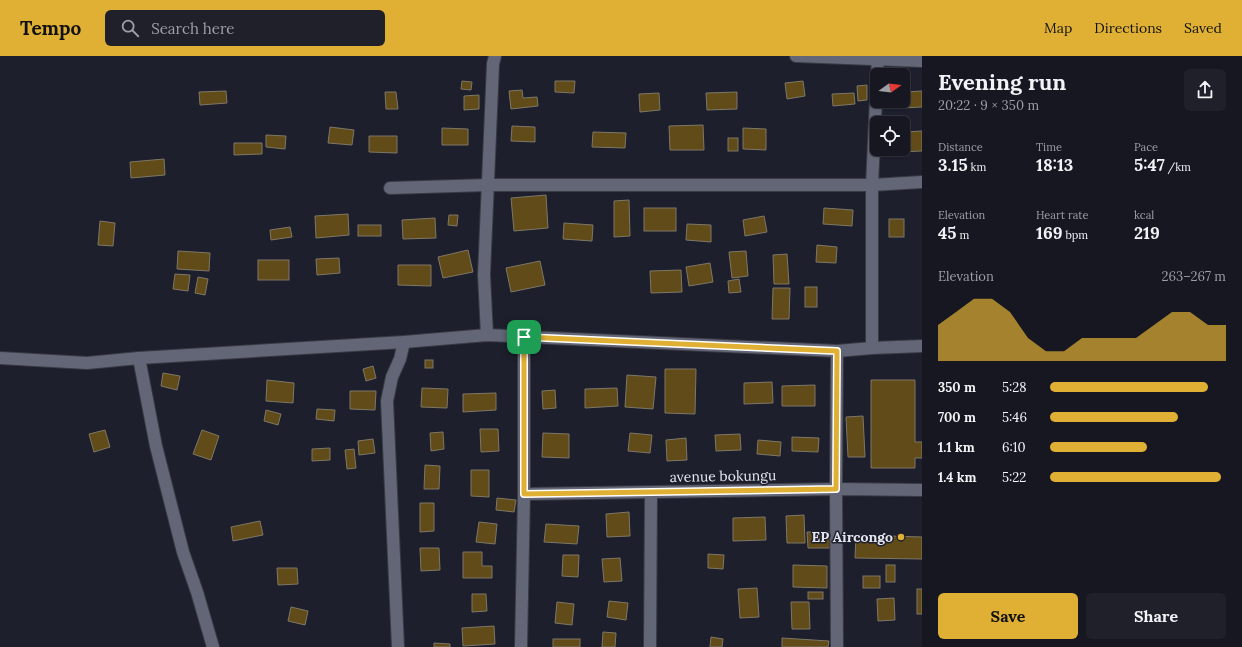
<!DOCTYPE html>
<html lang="en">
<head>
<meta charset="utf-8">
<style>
  :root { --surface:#161721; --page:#1f202a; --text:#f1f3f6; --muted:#9e9fa5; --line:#35363f; --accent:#e0b034 }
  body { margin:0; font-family:Lora,serif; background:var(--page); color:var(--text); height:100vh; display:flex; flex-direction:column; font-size:15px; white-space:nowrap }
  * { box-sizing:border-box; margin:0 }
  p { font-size:13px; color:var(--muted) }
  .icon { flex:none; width:22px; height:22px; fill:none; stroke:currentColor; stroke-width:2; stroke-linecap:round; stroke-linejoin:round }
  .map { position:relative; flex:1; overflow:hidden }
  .sheet { display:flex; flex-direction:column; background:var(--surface); width:320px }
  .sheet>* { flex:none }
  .needle { width:26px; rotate:75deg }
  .controls { position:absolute; left:870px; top:12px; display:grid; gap:8px }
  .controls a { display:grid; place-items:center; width:40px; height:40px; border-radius:6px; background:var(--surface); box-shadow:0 1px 3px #0004,0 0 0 1px var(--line); font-size:20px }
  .pin { position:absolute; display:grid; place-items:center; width:34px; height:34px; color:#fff; margin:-17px; border-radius:8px; box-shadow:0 2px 6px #0006 }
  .round { display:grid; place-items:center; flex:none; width:42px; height:42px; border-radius:6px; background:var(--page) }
  .summary { display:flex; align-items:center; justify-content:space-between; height:68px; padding:0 16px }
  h1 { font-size:22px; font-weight:700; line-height:30px }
  .figures { display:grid; grid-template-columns:repeat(3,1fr); gap:6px; height:68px; padding:4px 16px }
  .figures div { display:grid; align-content:center }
  .figures b { font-size:17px; font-weight:700 }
  .figures small { font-size:11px; font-weight:400 }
  .figures p { font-size:11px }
  .chart { height:112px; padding:8px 16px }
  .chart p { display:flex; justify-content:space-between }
  .chart svg { width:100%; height:72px; margin-top:4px; fill:var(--accent); opacity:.7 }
  .cta { display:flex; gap:8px; margin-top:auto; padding:8px 16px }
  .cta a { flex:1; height:46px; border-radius:6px; background:var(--accent); color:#111; font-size:16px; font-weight:700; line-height:46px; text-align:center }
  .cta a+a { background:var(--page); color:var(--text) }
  ul { padding:0 16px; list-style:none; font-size:13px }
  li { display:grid; grid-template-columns:64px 48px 1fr; align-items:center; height:30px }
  li i { height:10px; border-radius:5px; background:var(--accent) }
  header { display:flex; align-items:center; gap:24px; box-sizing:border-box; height:56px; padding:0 20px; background:var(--accent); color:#111 }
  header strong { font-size:19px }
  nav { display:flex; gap:22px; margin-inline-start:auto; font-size:14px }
  .search { width:280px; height:36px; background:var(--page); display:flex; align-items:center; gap:10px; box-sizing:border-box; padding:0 14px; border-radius:6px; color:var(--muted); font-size:15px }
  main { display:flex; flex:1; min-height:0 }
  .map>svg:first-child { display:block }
</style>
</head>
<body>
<header>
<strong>Tempo</strong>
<div class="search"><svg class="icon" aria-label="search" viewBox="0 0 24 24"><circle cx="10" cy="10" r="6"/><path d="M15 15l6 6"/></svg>Search here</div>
<nav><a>Map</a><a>Directions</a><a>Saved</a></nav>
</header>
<main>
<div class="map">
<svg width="922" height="591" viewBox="0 0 922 591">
  <rect width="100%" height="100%" fill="#1d1f2c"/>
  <g fill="#614c19" stroke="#7e7767">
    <polygon points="462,25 472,26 471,34 461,33"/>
    <polygon points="555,25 575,25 574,37 555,36"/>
    <polygon points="803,25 805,40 787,43 785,27"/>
    <polygon points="867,29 867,44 858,45 857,30"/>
    <polygon points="522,34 523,42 537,41 538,50 511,53 509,35"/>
    <polygon points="226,35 227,47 200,49 199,36"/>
    <polygon points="922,35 922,51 902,52 903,36"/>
    <polygon points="385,36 396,36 398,53 386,53"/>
    <polygon points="737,36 737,53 707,54 706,37"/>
    <polygon points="659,37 660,54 640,56 639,38"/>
    <polygon points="854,37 855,48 833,50 832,38"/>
    <polygon points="479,39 479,53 464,54 464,40"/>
    <polygon points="703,69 704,94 670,94 669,70"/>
    <polygon points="512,70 535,71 535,86 511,85"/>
    <polygon points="330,71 354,74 352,89 328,87"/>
    <polygon points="442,72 468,73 468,89 442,89"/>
    <polygon points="743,72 766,73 766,94 743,93"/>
    <polygon points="922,75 922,95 900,96 900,93 903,93 903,76"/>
    <polygon points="593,76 626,77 625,92 592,91"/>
    <polygon points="266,79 286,80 285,93 266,91"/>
    <polygon points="369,80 397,80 397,97 369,96"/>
    <rect x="728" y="82" width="10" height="13"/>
    <polygon points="234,87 262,87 262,98 234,99"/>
    <polygon points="164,103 165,119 131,122 130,106"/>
    <polygon points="546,139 548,172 514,175 511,142"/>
    <polygon points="629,144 630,180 614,181 614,145"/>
    <rect x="644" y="152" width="32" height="23"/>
    <polygon points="824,152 853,154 852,170 823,168"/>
    <polygon points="348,158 349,179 316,182 315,160"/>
    <polygon points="449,159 458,159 457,170 448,169"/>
    <polygon points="764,160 767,176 745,180 743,164"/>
    <polygon points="435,162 436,182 403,183 402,164"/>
    <rect x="889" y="163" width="15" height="18"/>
    <polygon points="100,165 115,167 113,190 98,189"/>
    <polygon points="564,167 593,169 592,185 563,183"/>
    <polygon points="687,168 711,169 711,186 686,184"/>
    <rect x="358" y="169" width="23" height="11"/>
    <polygon points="290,171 292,181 271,184 270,174"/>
    <polygon points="817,189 837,191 836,207 816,206"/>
    <polygon points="468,194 473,216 443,222 438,201"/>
    <polygon points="178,195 210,197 209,215 177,213"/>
    <polygon points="746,195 748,220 732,222 729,196"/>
    <polygon points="787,198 789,228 774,228 773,199"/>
    <polygon points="339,202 340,217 317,219 316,203"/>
    <rect x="258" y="204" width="31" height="20"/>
    <polygon points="540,205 545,229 511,236 506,212"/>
    <polygon points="710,207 713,226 689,230 686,211"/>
    <polygon points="398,209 431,209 431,230 398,229"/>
    <polygon points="681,214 682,236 651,237 650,215"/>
    <polygon points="175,218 190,219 188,235 173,233"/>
    <polygon points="198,221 208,223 205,239 195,237"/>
    <polygon points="739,223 741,236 729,237 728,225"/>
    <rect x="805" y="231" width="12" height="20"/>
    <polygon points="773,232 790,232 789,263 772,263"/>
    <rect x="425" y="304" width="8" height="8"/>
    <polygon points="373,310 376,322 366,325 363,313"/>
    <polygon points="665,313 696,313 695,358 665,357"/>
    <polygon points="163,317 180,320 177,334 161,330"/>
    <polygon points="627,319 656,321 653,353 625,351"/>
    <polygon points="267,324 294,327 293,347 266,345"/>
    <polygon points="871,324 915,324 915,386 922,386 922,402 915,402 915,412 871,412"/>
    <polygon points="772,326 773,347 744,348 744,327"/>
    <polygon points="815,329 815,350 782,350 782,330"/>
    <polygon points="422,332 448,333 447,352 421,351"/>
    <polygon points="617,332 618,350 585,352 585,333"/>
    <polygon points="555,334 556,352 543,353 542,335"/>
    <polygon points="350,335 376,335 375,354 350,353"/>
    <polygon points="496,337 496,354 463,356 463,338"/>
    <polygon points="317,353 335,354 334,365 316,363"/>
    <polygon points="266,354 281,358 278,369 264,365"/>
    <polygon points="863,360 865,401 848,401 846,361"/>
    <polygon points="480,373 498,373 499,395 481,396"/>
    <polygon points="105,374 110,391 94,396 89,378"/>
    <polygon points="202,374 219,380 211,404 193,398"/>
    <polygon points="443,376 444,393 431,395 430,377"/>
    <polygon points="543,377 569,378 569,402 542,401"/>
    <polygon points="630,377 652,379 650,397 628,395"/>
    <polygon points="740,378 741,394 716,395 715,379"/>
    <polygon points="792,381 819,382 818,396 792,395"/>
    <polygon points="686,382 687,404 667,405 666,384"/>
    <polygon points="373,383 375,397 359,399 358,385"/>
    <polygon points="758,384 781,386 780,400 757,398"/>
    <polygon points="330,392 330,404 312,405 312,393"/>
    <polygon points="354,393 356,412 347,413 345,394"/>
    <polygon points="425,409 440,410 439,433 424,433"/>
    <polygon points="471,414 489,414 489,441 471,440"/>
    <polygon points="497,442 516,444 514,456 496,454"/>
    <polygon points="420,447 434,447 434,475 420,476"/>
    <polygon points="629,456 630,480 607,481 606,458"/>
    <polygon points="804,459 805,487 787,487 786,460"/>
    <polygon points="765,461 766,484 733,485 733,462"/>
    <polygon points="260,465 263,479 233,485 231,471"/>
    <polygon points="479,466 497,468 495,488 476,486"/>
    <polygon points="546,468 579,470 577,488 544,486"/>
    <polygon points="807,476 832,476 832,492 808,492"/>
    <polygon points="856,479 922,481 922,503 855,502"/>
    <polygon points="420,492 439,492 440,514 421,515"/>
    <polygon points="463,496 482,496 482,510 492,510 492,522 463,522"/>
    <polygon points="708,498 724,499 723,513 708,512"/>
    <polygon points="563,499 579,499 578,521 562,520"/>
    <polygon points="620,502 622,525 604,526 602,503"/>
    <polygon points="793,509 827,510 827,532 793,531"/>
    <rect x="886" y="509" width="9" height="17"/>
    <polygon points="277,512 297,512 298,528 278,529"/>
    <rect x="863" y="520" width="17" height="12"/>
    <polygon points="757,532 759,561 740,562 738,533"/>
    <rect x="917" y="533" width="5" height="25"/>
    <rect x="808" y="536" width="15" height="7"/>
    <polygon points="472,538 486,538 487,555 472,556"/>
    <polygon points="894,542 895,564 878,565 877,543"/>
    <polygon points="609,545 628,547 626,564 607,561"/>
    <polygon points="557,546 574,548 572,569 555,567"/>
    <polygon points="791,546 809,546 810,573 792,573"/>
    <polygon points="291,551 308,555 305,569 288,565"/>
    <polygon points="494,570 495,588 463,590 462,572"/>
    <polygon points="603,576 616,577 615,591 602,591"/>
    <polygon points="711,581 723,583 722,591 710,591"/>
    <polygon points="782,582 829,585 828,591 782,591"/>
    <rect x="553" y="583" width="27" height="8"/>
    <polygon points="434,587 450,588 450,591 434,591"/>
  </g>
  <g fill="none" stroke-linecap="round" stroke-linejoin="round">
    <defs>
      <g id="minor">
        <polyline points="796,0 922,5"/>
        <polyline points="390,132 488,129 872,129 922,126"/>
        <polyline points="487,279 484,219 493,8 495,0"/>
        <polyline points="872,292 872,129 878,0"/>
        <polyline points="837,295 836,433 837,591"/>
        <polyline points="139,302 156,390 183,496 197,536 213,591"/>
        <polyline points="524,438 836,433 922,434"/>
        <polyline points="398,591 387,345 392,321 400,303 404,286"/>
        <polyline points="521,591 524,438 524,281"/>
        <polyline points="650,591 651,437"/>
      </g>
      <polyline id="tertiary" points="0,302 87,307 139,302 404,286 487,279 837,295 872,292 922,290"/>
    </defs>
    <use href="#minor" stroke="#393a44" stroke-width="14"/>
    <use href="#tertiary" stroke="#393a44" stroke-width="14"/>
    <use href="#minor" stroke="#636676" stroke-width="12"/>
    <use href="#tertiary" stroke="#636676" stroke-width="12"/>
  </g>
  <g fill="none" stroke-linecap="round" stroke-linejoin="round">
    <defs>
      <polygon id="route" points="524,281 837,295 836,433 524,438"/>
    </defs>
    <use href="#route" stroke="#fff" stroke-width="8"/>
    <use href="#route" stroke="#e0b034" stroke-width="5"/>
  </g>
  <circle fill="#e0b034" stroke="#1d1f2c" stroke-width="1.5" cx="901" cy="481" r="4"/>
  <g text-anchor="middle" stroke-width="3" stroke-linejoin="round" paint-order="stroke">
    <g font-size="14" fill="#e5e7f0" stroke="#1d1f2c">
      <text transform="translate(723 420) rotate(-1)" y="5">avenue bokungu</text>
    </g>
    <g font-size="14" font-weight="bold" fill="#e5e7f0" stroke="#1d1f2c" text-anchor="end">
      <text x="893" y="486">EP Aircongo</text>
    </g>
  </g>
</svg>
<div class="controls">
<a><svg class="needle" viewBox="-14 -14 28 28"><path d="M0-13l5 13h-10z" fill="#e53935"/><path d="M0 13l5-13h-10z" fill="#9e9fa5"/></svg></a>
<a><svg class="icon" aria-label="locate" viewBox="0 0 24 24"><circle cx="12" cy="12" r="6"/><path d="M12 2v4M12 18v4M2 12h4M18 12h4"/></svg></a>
</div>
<div class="pin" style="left:524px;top:281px;background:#1e9e55"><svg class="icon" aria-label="arrive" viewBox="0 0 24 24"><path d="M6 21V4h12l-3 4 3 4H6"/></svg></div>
</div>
<section class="sheet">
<div class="summary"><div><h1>Evening run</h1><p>20:22 · 9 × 350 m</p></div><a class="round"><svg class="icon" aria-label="share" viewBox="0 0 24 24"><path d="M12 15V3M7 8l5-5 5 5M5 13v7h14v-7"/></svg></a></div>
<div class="figures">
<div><p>Distance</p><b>3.15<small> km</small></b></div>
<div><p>Time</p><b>18:13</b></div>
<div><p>Pace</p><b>5:47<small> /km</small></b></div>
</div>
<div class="figures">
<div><p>Elevation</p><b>45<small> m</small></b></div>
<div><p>Heart rate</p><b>169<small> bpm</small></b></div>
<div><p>kcal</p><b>219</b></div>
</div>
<div class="chart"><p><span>Elevation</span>263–267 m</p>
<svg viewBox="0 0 160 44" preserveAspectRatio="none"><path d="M0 44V22L10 14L20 6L30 6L40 14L50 30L60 38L70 38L80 30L90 30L100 30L110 30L120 22L130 14L140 14L150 22L160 22V44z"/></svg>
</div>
<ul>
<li><b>350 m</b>5:28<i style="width:90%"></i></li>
<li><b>700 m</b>5:46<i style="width:73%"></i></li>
<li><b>1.1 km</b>6:10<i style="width:55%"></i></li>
<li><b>1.4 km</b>5:22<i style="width:97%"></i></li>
</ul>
<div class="cta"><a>Save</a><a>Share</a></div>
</section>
</main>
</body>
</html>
